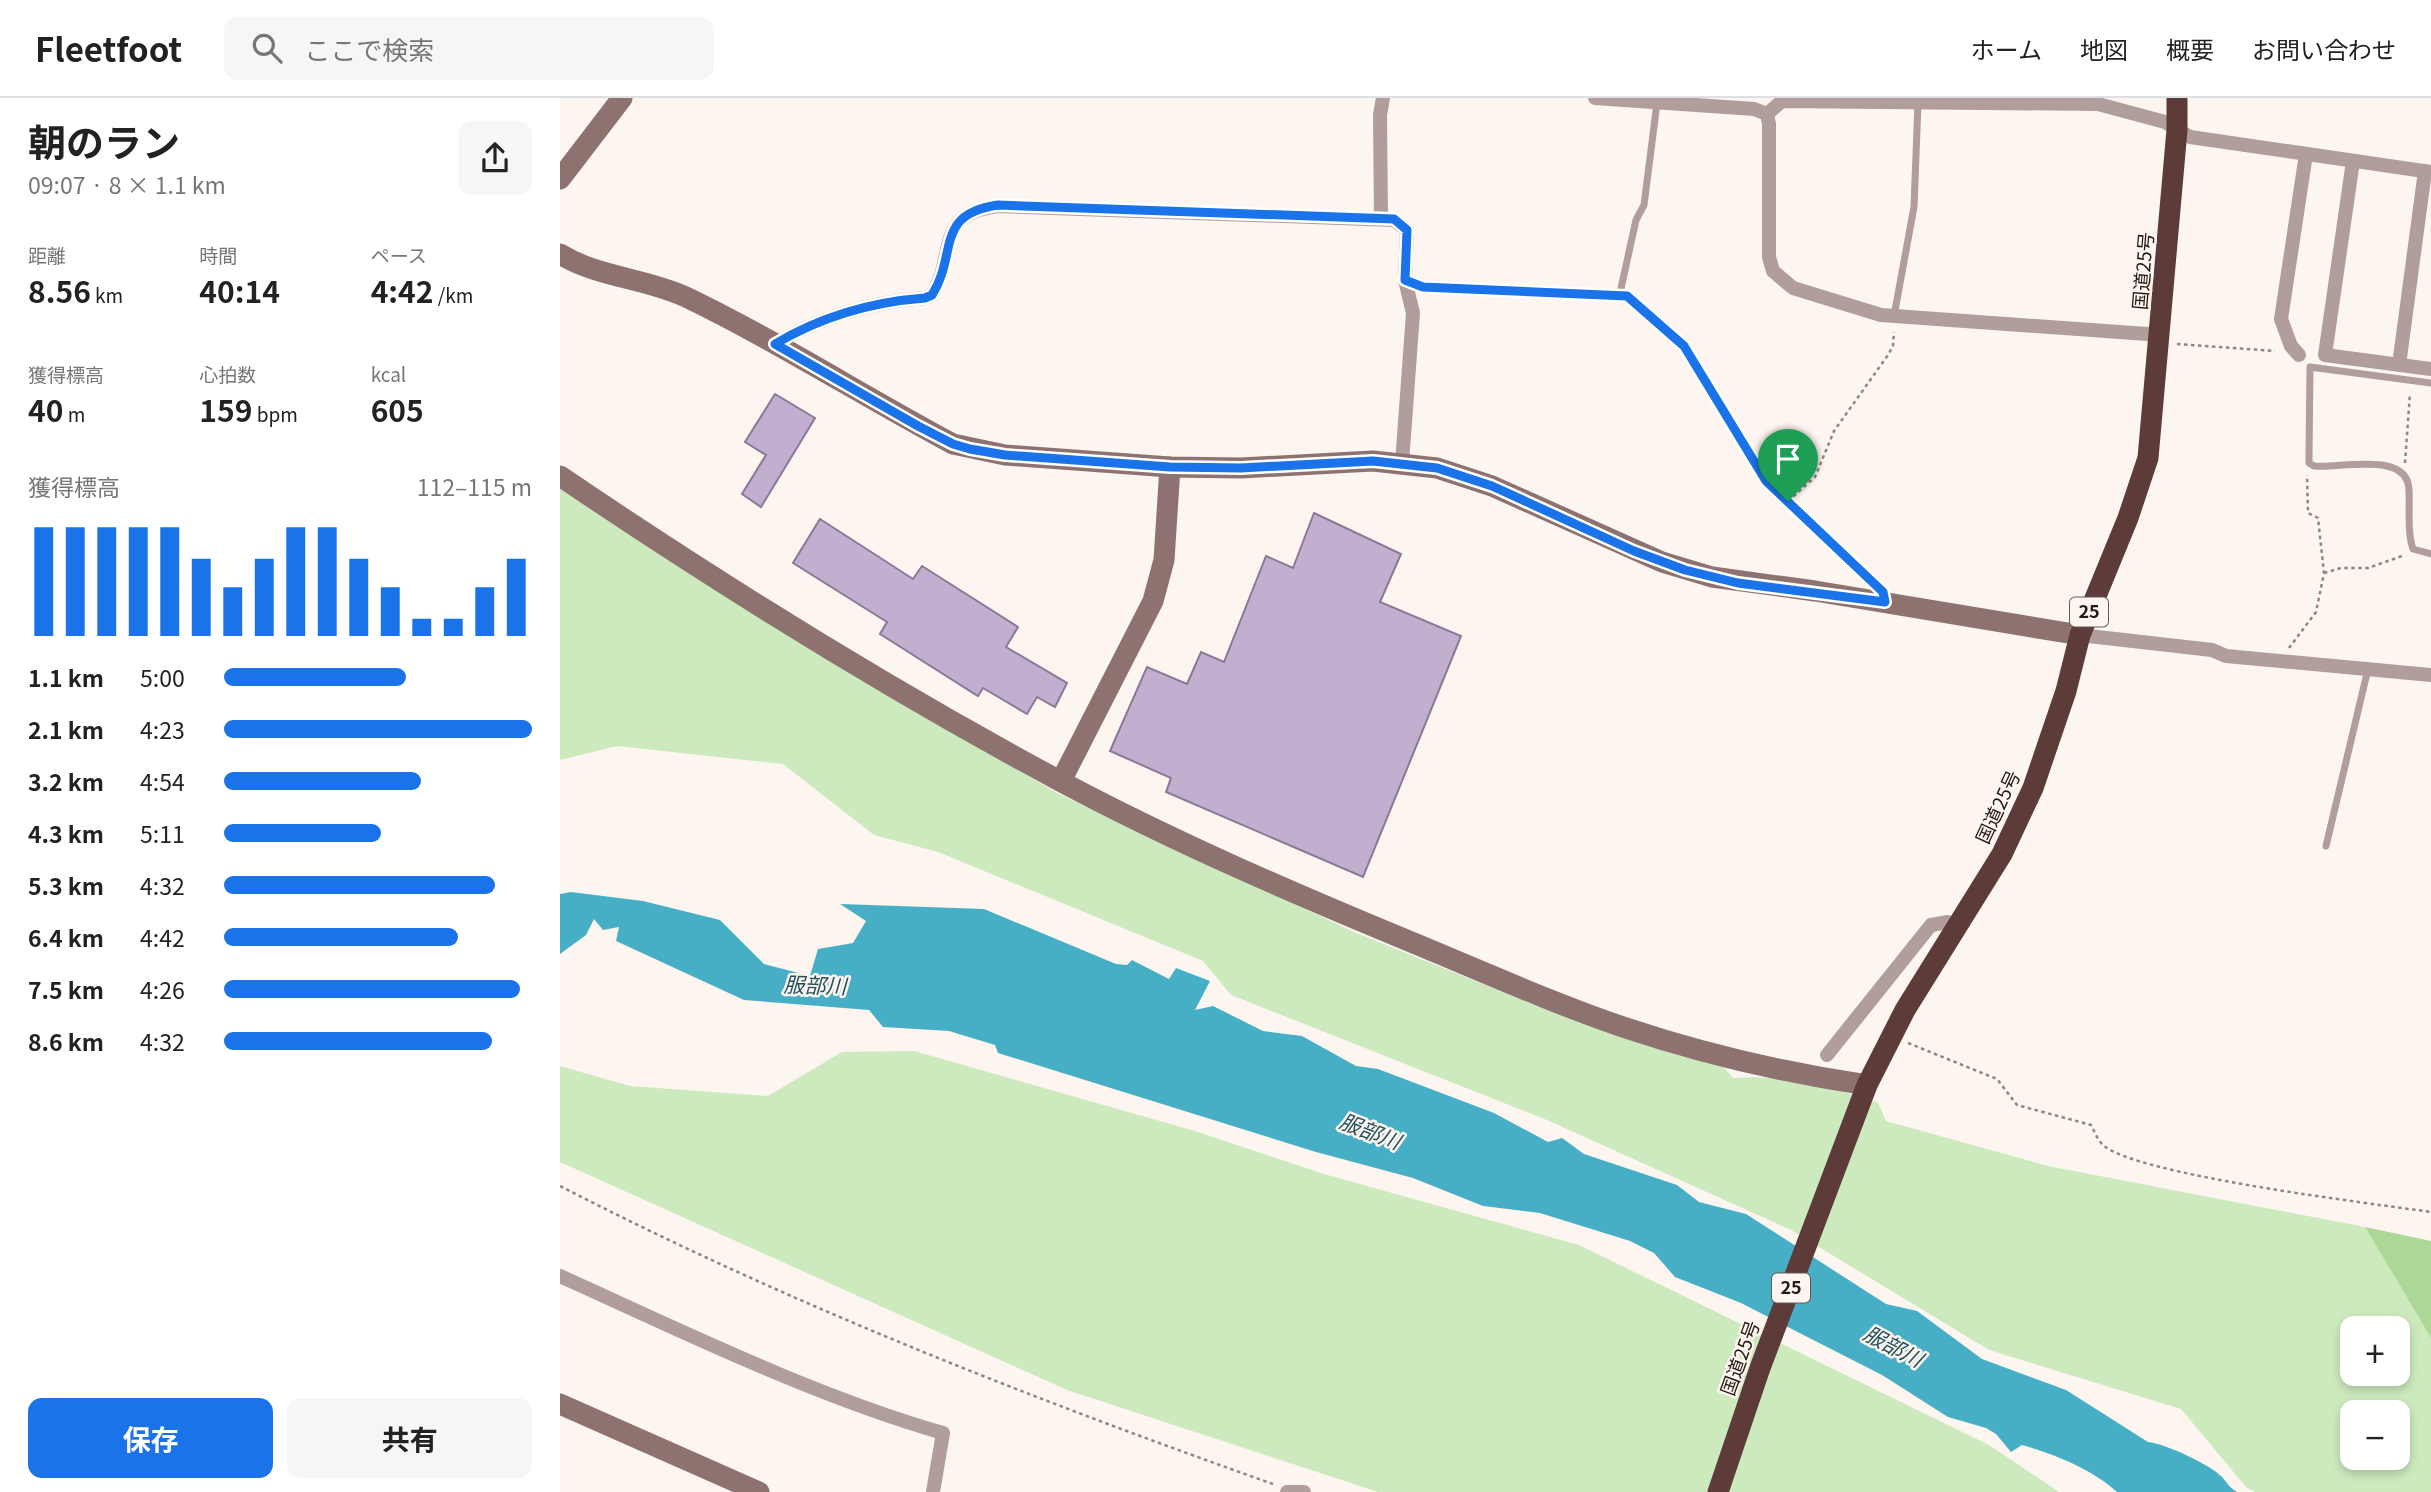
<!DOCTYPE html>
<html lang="ja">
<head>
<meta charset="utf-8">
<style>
  :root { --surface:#fff; --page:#f6f6f6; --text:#222; --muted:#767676; --line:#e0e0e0; --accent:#1a73e8 }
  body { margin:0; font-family:Georgia,"Noto Sans JP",serif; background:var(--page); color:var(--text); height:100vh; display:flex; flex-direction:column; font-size:26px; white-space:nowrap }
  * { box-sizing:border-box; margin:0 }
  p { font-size:23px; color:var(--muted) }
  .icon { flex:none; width:38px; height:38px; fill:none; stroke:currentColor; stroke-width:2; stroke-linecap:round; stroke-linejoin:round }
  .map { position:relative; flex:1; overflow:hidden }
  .side { display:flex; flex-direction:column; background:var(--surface); width:560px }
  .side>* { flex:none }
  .buttons { position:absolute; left:1780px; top:1218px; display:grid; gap:14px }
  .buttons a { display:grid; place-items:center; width:70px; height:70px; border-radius:14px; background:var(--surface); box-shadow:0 4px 10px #0003; font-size:35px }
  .pin { position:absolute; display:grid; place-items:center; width:60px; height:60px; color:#fff; margin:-72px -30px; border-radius:50% 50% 50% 0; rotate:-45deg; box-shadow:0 0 7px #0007 }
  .pin .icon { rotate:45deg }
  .round { display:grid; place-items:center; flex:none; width:74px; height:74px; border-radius:14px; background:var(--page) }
  .overview { display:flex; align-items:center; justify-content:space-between; height:119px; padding:0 28px }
  h1 { font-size:38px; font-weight:700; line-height:52px }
  .metrics { display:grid; grid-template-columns:repeat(3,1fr); gap:10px; height:119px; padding:7px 28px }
  .metrics div { display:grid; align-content:center }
  .metrics b { font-size:30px; font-weight:700 }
  .metrics small { font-size:19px; font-weight:400 }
  .metrics p { font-size:19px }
  .chart { height:196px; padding:14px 28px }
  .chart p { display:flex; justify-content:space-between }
  .chart svg { width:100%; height:126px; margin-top:7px; stroke:var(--accent); stroke-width:6 }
  .primary-button { display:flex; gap:14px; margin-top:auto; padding:14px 28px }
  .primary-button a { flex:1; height:80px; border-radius:14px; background:var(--accent); color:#fff; font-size:28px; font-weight:700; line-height:80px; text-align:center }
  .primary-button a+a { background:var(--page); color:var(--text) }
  ul { padding:0 28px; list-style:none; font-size:23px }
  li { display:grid; grid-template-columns:112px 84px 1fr; align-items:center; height:52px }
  li i { height:18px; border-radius:9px; background:var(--accent) }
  header { display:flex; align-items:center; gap:42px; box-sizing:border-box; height:98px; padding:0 35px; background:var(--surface); border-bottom:2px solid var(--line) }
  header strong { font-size:33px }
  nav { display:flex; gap:38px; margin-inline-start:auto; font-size:24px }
  .search { width:490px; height:63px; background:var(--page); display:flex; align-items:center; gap:18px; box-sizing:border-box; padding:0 24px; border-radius:14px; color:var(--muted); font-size:26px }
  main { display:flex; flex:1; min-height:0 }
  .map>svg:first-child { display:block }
</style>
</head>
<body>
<header>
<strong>Fleetfoot</strong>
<div class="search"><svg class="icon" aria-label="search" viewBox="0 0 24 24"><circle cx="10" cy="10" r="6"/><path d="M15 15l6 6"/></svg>ここで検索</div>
<nav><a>ホーム</a><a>地図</a><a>概要</a><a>お問い合わせ</a></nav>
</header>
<main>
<section class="side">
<div class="overview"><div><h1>朝のラン</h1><p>09:07 · 8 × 1.1 km</p></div><a class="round"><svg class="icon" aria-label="share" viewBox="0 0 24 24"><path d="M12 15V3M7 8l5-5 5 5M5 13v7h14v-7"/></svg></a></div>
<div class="metrics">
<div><p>距離</p><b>8.56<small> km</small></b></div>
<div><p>時間</p><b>40:14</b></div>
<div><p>ペース</p><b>4:42<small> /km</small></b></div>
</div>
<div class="metrics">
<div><p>獲得標高</p><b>40<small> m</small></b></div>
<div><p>心拍数</p><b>159<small> bpm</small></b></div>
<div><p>kcal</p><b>605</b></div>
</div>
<div class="chart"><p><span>獲得標高</span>112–115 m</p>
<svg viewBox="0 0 160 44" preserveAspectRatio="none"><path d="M5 44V6M15 44V6M25 44V6M35 44V6M45 44V6M55 44V17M65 44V27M75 44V17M85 44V6M95 44V6M105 44V17M115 44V27M125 44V38M135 44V38M145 44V27M155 44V17"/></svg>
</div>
<ul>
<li><b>1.1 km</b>5:00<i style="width:59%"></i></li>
<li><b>2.1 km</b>4:23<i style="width:100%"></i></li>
<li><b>3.2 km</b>4:54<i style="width:64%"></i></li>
<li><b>4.3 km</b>5:11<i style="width:51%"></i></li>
<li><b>5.3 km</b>4:32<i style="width:88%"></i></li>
<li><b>6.4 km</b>4:42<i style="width:76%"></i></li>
<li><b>7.5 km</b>4:26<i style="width:96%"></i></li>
<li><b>8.6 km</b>4:32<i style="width:87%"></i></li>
</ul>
<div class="primary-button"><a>保存</a><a>共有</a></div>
</section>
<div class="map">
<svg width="1871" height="1394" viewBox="0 0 1871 1394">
  <rect width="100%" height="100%" fill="#fcf5f0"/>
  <g fill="#cdeabe" fill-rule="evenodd">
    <path d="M0,391l196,126 301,178 297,139 183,74 137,48 48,11 11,13c48,-4 99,9 145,25l8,18 162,45 317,61 66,111v154h-176l-9,-5 -65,-78 -192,-59 -198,-120 -244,-110 -316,-125 -28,-34 -265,-109 -64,-17 -91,-71 -166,-18 -57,14zM1792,1230h46v46h-46zM1792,1314h46v46h-46z"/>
    <polygon points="354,953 635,1033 764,1076 1019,1147 1429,1347 1499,1394 818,1394 507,1292 0,1064 0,968 70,988 208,998 282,954"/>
  </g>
  <polygon fill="#acd796" points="1805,1129 1871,1143 1871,1240"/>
  <path fill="#47afc5" d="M11,794l72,9 77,19 44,44 46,12 8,-27 35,-6 13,-22 -26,-17 144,5 132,55 11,1 5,-5 37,19 7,-11 34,13 -15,29 18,-4 50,25 39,5 54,30 22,3 116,44 54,29 14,-4 22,16 93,31 22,17 47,12 140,90 31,7 65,48 84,31 82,52c18,2 61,22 74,35 6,7 7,10 15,15h-120c-25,-23 -63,-38 -95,-47l-11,7 -15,-18 -10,-6 -38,-11 -66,-42 -141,-72 -66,-26 -21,-24 -24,-12 -90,-28 -57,-7 -70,-28 -97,-26 -318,-99 -3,-8 -46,-14 -66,-4 -14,-17 -125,-10 -128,-59 3,-14 -16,3 -9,-11 -8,16 -26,19v-60z"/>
  <g fill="#c2afcf" stroke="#8a7896" stroke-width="2">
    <polygon points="215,296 255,320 201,409 182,396 206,357 185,344"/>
    <polygon points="754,415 841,456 820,504 901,538 803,779 606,694 611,680 550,653 587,569 627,586 641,554 664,564 706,458 733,470"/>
    <polygon points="260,421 353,481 362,468 458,529 446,549 507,585 495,609 477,599 467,616 423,590 418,598 320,536 327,524 233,465"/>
  </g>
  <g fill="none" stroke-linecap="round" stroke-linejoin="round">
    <g stroke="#90867f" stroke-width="2.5" stroke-dasharray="3.5 3.5" stroke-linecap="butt">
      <polyline points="861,188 1050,195"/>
      <polyline points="1069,199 1124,248 1206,383 1313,484"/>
      <polyline points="1617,246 1715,253"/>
      <polyline points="1845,365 1850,295"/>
      <polyline points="1228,403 1255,379 1274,333 1328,257 1333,248 1334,234"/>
      <polyline points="1764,475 1781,470 1808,470 1845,457"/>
      <polyline points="1729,550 1756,514 1764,475 1758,420 1748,415 1747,377"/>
      <path d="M1348,945l89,36 20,26 74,20c3,5 6,14 11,19 30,31 274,60 329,68"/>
      <path d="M0,1088c229,118 470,212 713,298"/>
    </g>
    <g stroke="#b09d9c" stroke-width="7">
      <polyline points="1060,195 1076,122 1084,107 1097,5"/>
      <polyline points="1334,218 1354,109 1358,5"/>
      <path d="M1871,285l-121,-16 -1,90v6l5,3c25,3 94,-16 95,24 1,19 -2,42 4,59l18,5"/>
      <polyline points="1766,748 1808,571"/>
    </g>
    <g stroke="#b09d9c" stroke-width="14">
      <polyline points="1035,0 1194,11 1207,16 1209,26 1209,159 1213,173 1233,190 1321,217 1601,237"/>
      <polyline points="1207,16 1222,3 1538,6 1605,24 1630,39 1871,74"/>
      <polyline points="1793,63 1765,257 1871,271"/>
      <polyline points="821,121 820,17 823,0"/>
      <path d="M215,246c47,-28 96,-42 150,-46l7,-3c25,-42 2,-81 66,-89l396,14 13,10 -2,50 8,33 -11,150"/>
      <polyline points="1739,257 1731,248 1721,221 1746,56"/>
      <polyline points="1839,267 1865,73"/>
      <polyline points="1520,537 1652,552 1666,558 1871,577"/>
      <polyline points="1267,957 1371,827 1388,824 1399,829"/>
      <path d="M0,1178c122,55 254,120 383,157l-10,59"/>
      <polyline points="727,1394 744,1394"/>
    </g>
    <g stroke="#8d7270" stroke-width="21">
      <polyline points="0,81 62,0"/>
      <path d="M0,156c37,23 85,24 126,43 91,44 177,99 267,147l52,11 165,12 71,1 132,-7 64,7 55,18 170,76 50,15 103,14 265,44"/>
      <path d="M0,378c161,109 327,212 498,304 116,62 237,114 358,164 70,29 139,60 210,84 78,26 160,45 241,57"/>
      <polyline points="501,683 593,503 604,462 610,369"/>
      <polyline points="0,1306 199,1394"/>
    </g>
    <polyline stroke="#5d3b39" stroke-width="21" points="1158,1394 1200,1270 1307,987 1345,912 1442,756 1473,690 1506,593 1520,537 1568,420 1588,360 1617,32 1617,0"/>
  </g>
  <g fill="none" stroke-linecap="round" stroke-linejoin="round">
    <defs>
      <path id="route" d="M438,107l396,14 13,11 -2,50 18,7 204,9 57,50 82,135 117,111 2,10 -147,-19 -53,-13 -51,-19 -142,-65 -55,-18 -64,-7 -132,7 -71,-1 -165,-12 -35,-6 -17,-5 -35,-18 -143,-82c47,-28 96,-42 150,-46l7,-3c26,-41 2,-81 66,-90z"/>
    </defs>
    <use href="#route" stroke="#fff" stroke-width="14"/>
    <use href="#route" stroke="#1a73e8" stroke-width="9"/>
  </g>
  <g text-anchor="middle" stroke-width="5" stroke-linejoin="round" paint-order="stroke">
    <g fill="#fcf5f0" stroke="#665b53" stroke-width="2">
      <rect x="1510" y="499.5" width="38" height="29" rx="5"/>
      <rect x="1212" y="1175.5" width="38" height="29" rx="5"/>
    </g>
    <g font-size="18" font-weight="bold" fill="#251910">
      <text x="1529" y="520">25</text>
      <text x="1231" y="1196">25</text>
    </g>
    <g font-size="19" fill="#251910" stroke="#fcf5f0">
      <text transform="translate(1583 173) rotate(-85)" y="7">国道25号</text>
      <text transform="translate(1438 709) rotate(-65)" y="7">国道25号</text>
      <text transform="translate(1180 1260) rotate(-70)" y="7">国道25号</text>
    </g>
    <g font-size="21" font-style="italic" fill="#24515b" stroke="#fcf5f0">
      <text transform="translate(255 888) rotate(2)" y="7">服部川</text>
      <text transform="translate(810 1034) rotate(21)" y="7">服部川</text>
      <text transform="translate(1333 1249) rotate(28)" y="7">服部川</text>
    </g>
  </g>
</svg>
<div class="buttons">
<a>+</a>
<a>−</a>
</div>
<div class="pin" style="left:1228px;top:403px;background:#1e9e55"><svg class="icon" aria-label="arrive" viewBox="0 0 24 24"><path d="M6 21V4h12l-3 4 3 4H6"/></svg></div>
</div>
</main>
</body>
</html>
